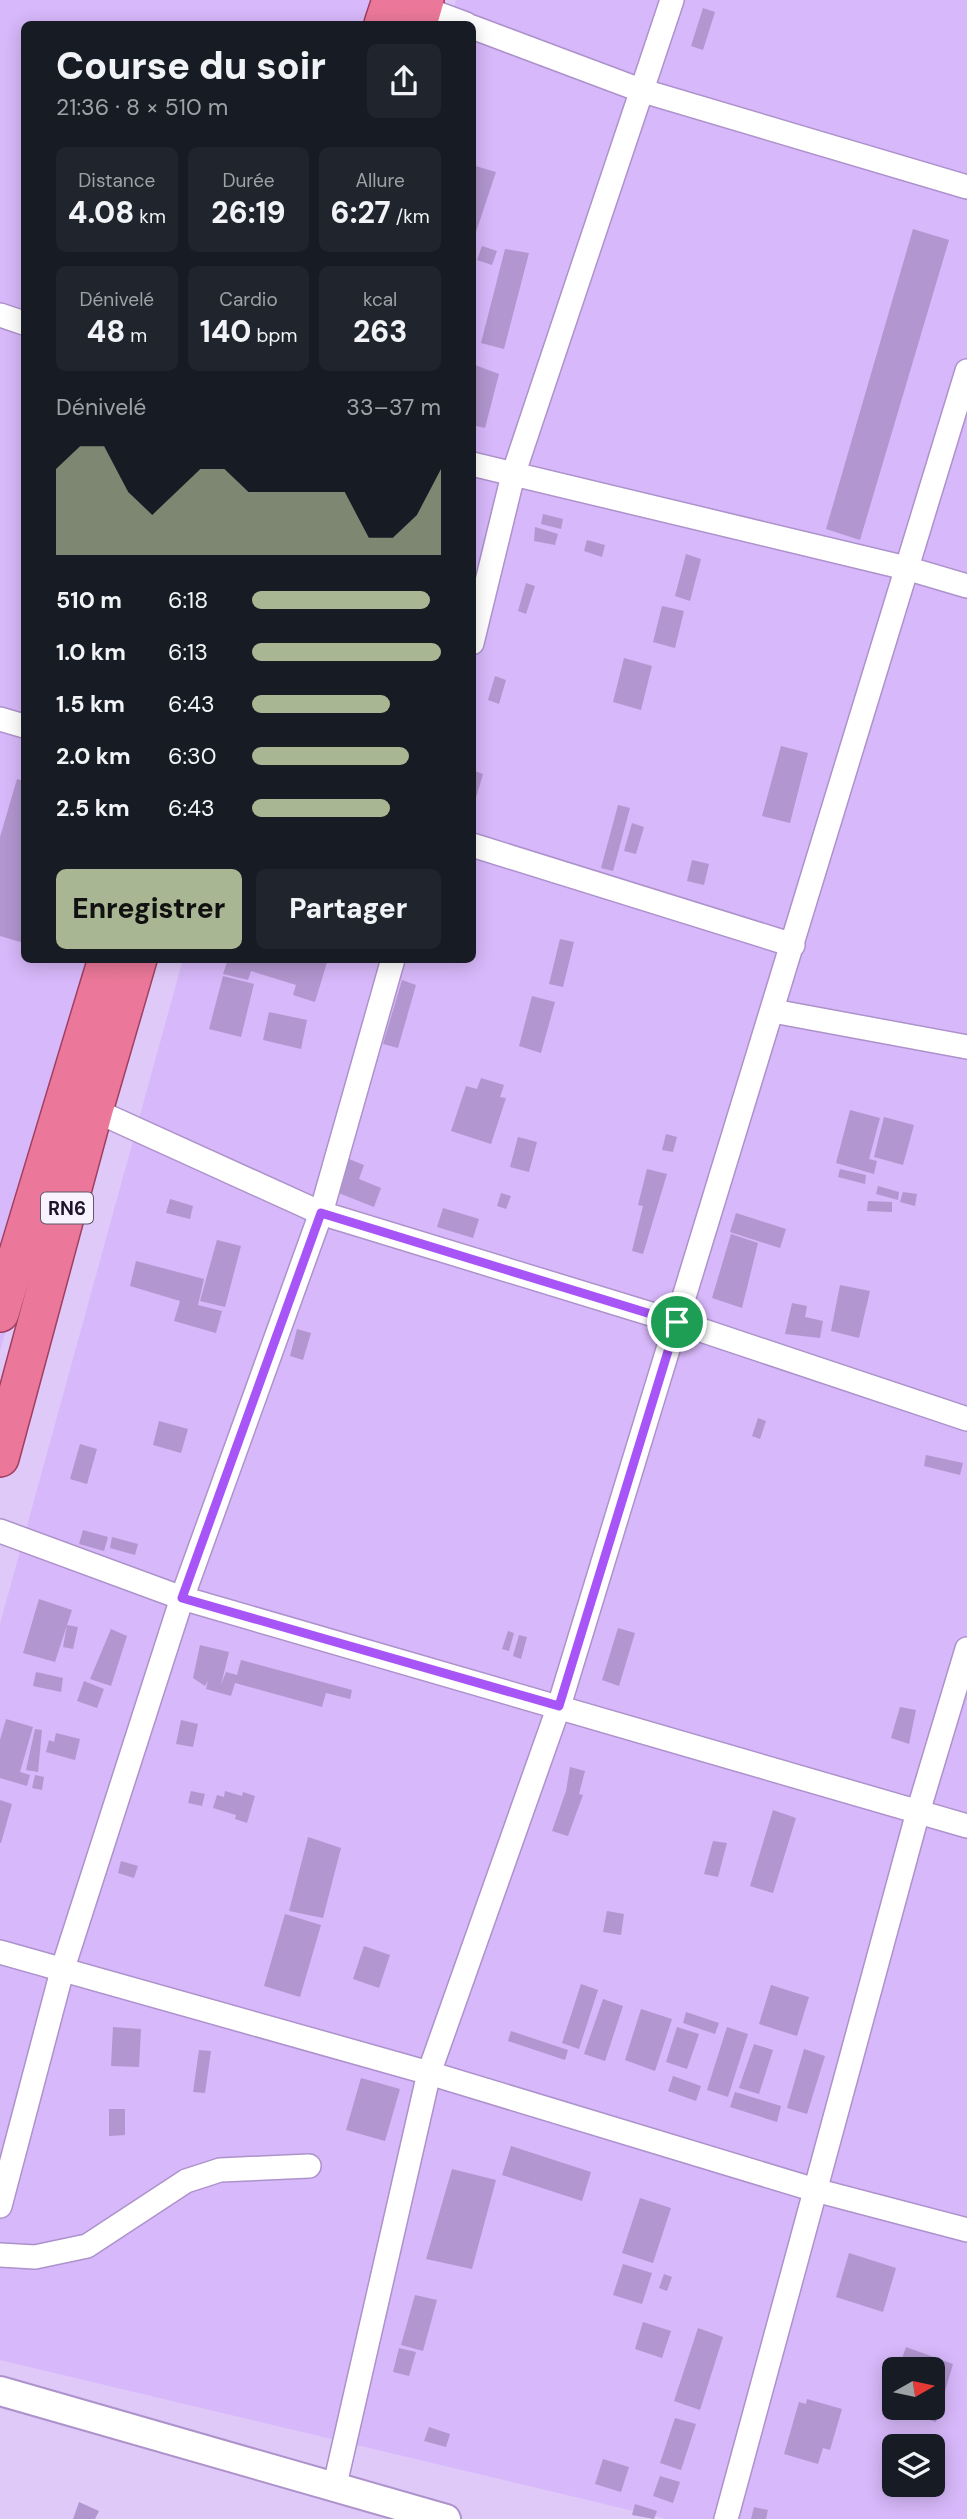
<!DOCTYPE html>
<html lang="fr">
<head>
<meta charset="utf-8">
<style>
  :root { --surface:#171b24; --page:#20242c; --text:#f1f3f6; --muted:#9ea1a6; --accent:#a9b694 }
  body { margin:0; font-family:"DM Sans",sans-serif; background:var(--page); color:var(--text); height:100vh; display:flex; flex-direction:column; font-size:26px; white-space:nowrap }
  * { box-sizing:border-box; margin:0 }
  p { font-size:23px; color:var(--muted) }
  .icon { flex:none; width:38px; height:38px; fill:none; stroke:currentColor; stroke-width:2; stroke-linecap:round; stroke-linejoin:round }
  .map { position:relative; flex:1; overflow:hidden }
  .drawer { position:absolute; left:21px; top:21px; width:455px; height:942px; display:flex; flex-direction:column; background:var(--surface); border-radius:10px; box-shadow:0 4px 18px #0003 }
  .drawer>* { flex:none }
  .needle { width:46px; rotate:81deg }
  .tools { position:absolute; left:882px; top:2357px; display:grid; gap:14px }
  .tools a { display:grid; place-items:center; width:63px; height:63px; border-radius:10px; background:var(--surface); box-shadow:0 4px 18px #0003; font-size:35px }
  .pin { position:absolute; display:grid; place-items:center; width:60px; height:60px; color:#fff; margin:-30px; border:4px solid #fff; border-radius:50%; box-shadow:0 2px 7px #0007 }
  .round { display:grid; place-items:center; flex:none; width:74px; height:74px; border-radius:10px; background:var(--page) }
  .overview { display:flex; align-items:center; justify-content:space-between; height:119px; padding:0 35px }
  h1 { font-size:38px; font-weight:800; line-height:52px }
  .figures { display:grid; grid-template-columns:repeat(3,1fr); gap:10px; height:119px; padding:7px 35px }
  .figures div { display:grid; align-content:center; border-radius:10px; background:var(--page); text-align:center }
  .figures b { font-size:30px; font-weight:800 }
  .figures small { font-size:19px; font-weight:400 }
  .figures p { font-size:19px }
  .chart { height:196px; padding:14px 35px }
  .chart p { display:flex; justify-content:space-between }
  .chart svg { width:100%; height:126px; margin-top:7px; fill:var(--accent); opacity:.7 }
  .button { display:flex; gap:14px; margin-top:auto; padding:14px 35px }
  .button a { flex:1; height:80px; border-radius:10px; background:var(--accent); color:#111; font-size:28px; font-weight:800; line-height:80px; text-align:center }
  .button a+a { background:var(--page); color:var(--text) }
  ul { padding:0 35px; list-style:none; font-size:23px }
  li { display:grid; grid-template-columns:112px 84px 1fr; align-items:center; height:52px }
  li i { height:18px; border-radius:9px; background:var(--accent) }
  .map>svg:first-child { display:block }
</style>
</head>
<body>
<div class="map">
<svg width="967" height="2519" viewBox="0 0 967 2519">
  <rect width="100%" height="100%" fill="#dfc9f9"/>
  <g fill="#d7b8fa" fill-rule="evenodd">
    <polygon points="0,0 395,0 388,24 24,24 24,959 115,959 0,1351"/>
    <path d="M456,0h511v2519h-300l-667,-159v-736l183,-665h289v-935h-23zM894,2370h39v38h-39zM894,2446h39v39h-39z"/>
  </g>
  <g fill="#b196cf">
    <polygon points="703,8 715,12 703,50 691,46"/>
    <polygon points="472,165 496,172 476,232 472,231"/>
    <polygon points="913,229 949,240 860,540 826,529"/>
    <polygon points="482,246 497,251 492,265 477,260"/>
    <polygon points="505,249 529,253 504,349 481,343"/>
    <polygon points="475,365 499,374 485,428 472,425"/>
    <polygon points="543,514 563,519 561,529 541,524"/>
    <polygon points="535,527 558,534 555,545 534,541"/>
    <polygon points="587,540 605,545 602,557 584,551"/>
    <polygon points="686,554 701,559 690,601 675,596"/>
    <polygon points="526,583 535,586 526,614 518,611"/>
    <polygon points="662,606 684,611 675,648 653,642"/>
    <polygon points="624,658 652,666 641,710 613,702"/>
    <polygon points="495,676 506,680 499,704 488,700"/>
    <polygon points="781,746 808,753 790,823 762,816"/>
    <polygon points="472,770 483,774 473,808 472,808"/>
    <polygon points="17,779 24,781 24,943 0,936 0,837"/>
    <polygon points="618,805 630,808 613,871 601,868"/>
    <polygon points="632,823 644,827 636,854 624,851"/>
    <polygon points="692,860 709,864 704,885 687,881"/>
    <polygon points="560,939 574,942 563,987 549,984"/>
    <polygon points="228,959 328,959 315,1002 293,995 296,985 251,971 248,980 223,974"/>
    <polygon points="223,976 254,984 241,1037 209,1029"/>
    <polygon points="402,980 416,985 398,1048 383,1044"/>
    <polygon points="532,996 555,1002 541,1053 519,1046"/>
    <polygon points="269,1012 307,1020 301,1049 263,1040"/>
    <polygon points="481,1078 504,1085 500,1097 506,1098 491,1144 451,1131 466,1086 477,1089"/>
    <polygon points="850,1110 880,1118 869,1159 877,1161 874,1174 836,1163"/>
    <polygon points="884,1117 914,1125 903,1165 874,1157"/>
    <polygon points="666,1134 677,1137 673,1152 662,1150"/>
    <polygon points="518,1137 537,1142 529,1172 510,1167"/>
    <polygon points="349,1159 364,1165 359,1179 381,1188 374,1207 336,1192"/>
    <polygon points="647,1169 667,1174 643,1254 632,1251 643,1206 638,1205"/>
    <polygon points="840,1169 866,1175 865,1184 838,1177"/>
    <polygon points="878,1186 899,1192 898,1200 876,1194"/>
    <polygon points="903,1192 917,1194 915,1206 900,1202"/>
    <polygon points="501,1193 511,1196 506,1209 497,1206"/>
    <polygon points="170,1199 193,1206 190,1219 166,1213"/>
    <polygon points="868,1201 892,1202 892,1212 867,1211"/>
    <polygon points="443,1208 479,1219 473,1238 437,1227"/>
    <polygon points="736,1213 786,1229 780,1248 730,1232"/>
    <polygon points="731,1234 758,1243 742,1308 712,1298"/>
    <polygon points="217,1240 241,1246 225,1307 200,1301"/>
    <polygon points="136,1261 204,1279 198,1305 222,1311 216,1333 174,1321 180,1301 130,1286"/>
    <polygon points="840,1285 870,1291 859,1338 831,1331"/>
    <polygon points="792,1303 807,1306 805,1317 823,1321 820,1338 785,1334"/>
    <polygon points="297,1329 311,1333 303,1360 290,1356"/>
    <polygon points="758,1418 766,1421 760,1439 752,1436"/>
    <polygon points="159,1421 188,1429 181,1453 153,1445"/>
    <polygon points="80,1444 97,1449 87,1484 70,1479"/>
    <polygon points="926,1455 963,1463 960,1475 924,1466"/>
    <polygon points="83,1530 108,1537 104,1551 79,1544"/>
    <polygon points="112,1537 138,1544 135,1555 110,1548"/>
    <polygon points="39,1599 72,1610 67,1625 78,1627 73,1649 63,1647 67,1625 55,1662 23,1653"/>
    <polygon points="618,1628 635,1633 619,1686 602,1680"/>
    <polygon points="111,1629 127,1636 111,1686 90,1679"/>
    <polygon points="508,1631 514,1633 509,1651 502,1649"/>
    <polygon points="519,1635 527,1637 521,1659 513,1656"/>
    <polygon points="200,1645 229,1652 221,1685 226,1672 237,1675 241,1660 352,1690 350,1699 326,1693 322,1707 235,1683 231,1696 206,1689 208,1681 205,1686 193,1678"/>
    <polygon points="36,1672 63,1678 61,1692 33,1686"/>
    <polygon points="84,1681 104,1689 97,1708 77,1701"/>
    <polygon points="900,1707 916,1710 909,1744 891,1738"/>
    <polygon points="6,1719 33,1727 20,1772 30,1775 27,1786 0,1778 0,1740"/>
    <polygon points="181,1720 198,1724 193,1747 176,1744"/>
    <polygon points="35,1729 42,1730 38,1772 26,1770"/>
    <polygon points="56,1733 80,1739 75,1760 46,1752 49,1740 54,1742"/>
    <polygon points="570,1767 585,1771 579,1794 583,1795 568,1836 552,1831 566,1791"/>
    <polygon points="35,1775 44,1777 42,1790 32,1788"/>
    <polygon points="191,1791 205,1794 202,1806 188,1803"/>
    <polygon points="225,1791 242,1796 243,1792 255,1796 247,1823 235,1819 236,1815 213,1808 217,1795 224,1797"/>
    <polygon points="0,1800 12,1804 1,1843 0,1843"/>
    <polygon points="773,1810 796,1818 773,1893 750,1886"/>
    <polygon points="308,1837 341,1848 323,1918 289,1911"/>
    <polygon points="713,1841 727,1843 718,1877 704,1874"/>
    <polygon points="121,1861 138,1866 134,1878 118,1873"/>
    <polygon points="607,1911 624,1914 621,1935 603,1932"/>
    <polygon points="285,1914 321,1925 300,1997 264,1986"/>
    <polygon points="364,1946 390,1955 379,1988 353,1979"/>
    <polygon points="581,1984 598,1990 579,2049 562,2043"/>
    <polygon points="771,1985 809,1997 797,2036 759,2024"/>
    <polygon points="603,1999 623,2006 605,2061 584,2054"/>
    <polygon points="641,2009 672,2019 655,2071 625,2060"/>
    <polygon points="686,2012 719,2023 715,2034 683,2023"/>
    <polygon points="113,2027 141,2029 139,2067 111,2066"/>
    <polygon points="677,2027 699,2034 687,2069 666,2062"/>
    <polygon points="727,2027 748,2034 728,2097 707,2090"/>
    <polygon points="511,2031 568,2050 565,2060 508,2041"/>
    <polygon points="754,2044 773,2050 759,2094 739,2088"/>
    <polygon points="804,2049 825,2056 807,2114 787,2108"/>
    <polygon points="199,2050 211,2051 205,2093 193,2092"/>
    <polygon points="673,2076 701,2086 696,2101 668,2091"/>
    <polygon points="361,2078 400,2089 385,2141 346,2130"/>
    <polygon points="735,2092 781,2106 777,2122 730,2107"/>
    <polygon points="109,2109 125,2109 125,2135 109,2136"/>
    <polygon points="511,2146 591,2172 582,2201 502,2175"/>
    <polygon points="452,2169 496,2180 472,2269 426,2259"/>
    <polygon points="640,2198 671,2208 653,2263 622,2253"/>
    <polygon points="849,2253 896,2268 883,2312 836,2297"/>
    <polygon points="623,2264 652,2273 642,2304 613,2295"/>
    <polygon points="664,2274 672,2277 667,2291 659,2288"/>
    <polygon points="415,2295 437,2300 423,2351 401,2345"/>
    <polygon points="643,2322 671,2331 662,2358 635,2349"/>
    <polygon points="698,2328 723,2337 700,2410 674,2401"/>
    <polygon points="906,2347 953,2364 936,2422 885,2406 894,2380 894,2408 933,2408 933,2370 898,2370"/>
    <polygon points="399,2348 416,2352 409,2376 393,2372"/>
    <polygon points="807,2399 842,2409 830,2450 823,2448 818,2464 784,2454 799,2402 806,2404"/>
    <polygon points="675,2418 696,2424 681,2470 660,2463"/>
    <polygon points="429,2427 450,2434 446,2447 424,2441"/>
    <polygon points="603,2459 629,2467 621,2492 595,2484"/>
    <polygon points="660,2476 680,2482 673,2503 653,2496"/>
    <polygon points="79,2502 99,2511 95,2519 73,2519"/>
    <polygon points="635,2504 657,2511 654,2519 632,2515"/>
    <polygon points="754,2507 768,2510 766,2519 751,2519"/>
  </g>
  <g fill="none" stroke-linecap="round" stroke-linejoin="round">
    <defs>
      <g id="minor">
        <polyline points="423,8 466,24"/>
        <polyline points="472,27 640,90 967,187"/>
        <polyline points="0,315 24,323"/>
        <polyline points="472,464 906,568 967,586"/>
        <polyline points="472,643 513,475 672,0"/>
        <polyline points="0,719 24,726"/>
        <polyline points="472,845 793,945"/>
        <polyline points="773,1011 967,1047"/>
        <polyline points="94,1110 321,1213 677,1322 967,1419"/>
        <polyline points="0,1531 182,1598 967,1826"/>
        <polyline points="0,1952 429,2073 815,2190 967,2230"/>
        <polyline points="0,2206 62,1971 182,1598 321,1213 393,959"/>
        <polyline points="0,2255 35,2257 87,2246 186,2181 220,2170 309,2166"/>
        <polyline points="334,2489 429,2073 559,1706 967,371"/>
        <polyline points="726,2519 918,1812 967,1649"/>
      </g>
      <polyline id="tertiary" points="0,2391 446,2519"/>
      <g id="trunk">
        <polyline points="383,24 391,0"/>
        <polyline points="418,24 425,0"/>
        <polyline points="0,1313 107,959"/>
        <polyline points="0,1458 94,1110 138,959"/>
      </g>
    </defs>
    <use href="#minor" stroke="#ad92cb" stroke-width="26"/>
    <use href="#tertiary" stroke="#ad92cb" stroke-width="32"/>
    <use href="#trunk" stroke="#a03f61" stroke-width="40"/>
    <use href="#minor" stroke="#fff" stroke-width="23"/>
    <use href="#tertiary" stroke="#fff" stroke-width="28"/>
    <use href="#trunk" stroke="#eb789a" stroke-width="37"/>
  </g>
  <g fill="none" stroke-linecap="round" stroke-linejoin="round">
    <defs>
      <polygon id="route" points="321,1213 677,1322 559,1706 182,1598"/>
    </defs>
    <use href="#route" stroke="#fff" stroke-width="14"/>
    <use href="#route" stroke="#a855f7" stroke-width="9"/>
  </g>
  <g text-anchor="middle" stroke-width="5" stroke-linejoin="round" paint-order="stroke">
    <rect fill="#f8f2ff" stroke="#5f5668" stroke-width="2" x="41" y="1192.5" width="52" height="31" rx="5"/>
    <g font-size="19" font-weight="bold" fill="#1e1328">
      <text x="67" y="1215">RN6</text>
    </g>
  </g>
</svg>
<div class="tools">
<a><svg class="needle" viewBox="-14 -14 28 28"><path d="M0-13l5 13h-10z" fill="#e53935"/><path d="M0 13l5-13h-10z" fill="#9ea1a6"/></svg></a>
<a><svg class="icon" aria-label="layers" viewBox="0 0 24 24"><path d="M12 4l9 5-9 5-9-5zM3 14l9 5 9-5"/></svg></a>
</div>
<div class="pin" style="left:677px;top:1322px;background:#1e9e55"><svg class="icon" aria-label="arrive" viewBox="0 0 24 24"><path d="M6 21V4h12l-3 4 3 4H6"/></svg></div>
<section class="drawer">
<div class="overview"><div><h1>Course du soir</h1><p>21:36 · 8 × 510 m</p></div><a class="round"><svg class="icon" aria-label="share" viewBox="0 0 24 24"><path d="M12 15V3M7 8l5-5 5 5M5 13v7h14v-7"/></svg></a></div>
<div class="figures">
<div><p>Distance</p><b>4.08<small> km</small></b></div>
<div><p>Durée</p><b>26:19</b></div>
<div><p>Allure</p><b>6:27<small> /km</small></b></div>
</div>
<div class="figures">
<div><p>Dénivelé</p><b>48<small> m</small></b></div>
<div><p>Cardio</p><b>140<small> bpm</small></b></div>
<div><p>kcal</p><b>263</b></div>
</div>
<div class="chart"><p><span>Dénivelé</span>33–37 m</p>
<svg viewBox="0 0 160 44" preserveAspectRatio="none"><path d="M0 44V14L10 6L20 6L30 22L40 30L50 22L60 14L70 14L80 22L90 22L100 22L110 22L120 22L130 38L140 38L150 30L160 14V44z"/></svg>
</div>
<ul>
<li><b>510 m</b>6:18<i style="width:94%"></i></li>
<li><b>1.0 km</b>6:13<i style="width:100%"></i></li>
<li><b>1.5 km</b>6:43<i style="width:73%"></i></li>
<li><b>2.0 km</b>6:30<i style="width:83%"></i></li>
<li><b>2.5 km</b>6:43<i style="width:73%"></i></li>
</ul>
<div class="button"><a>Enregistrer</a><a>Partager</a></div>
</section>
</div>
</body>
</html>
